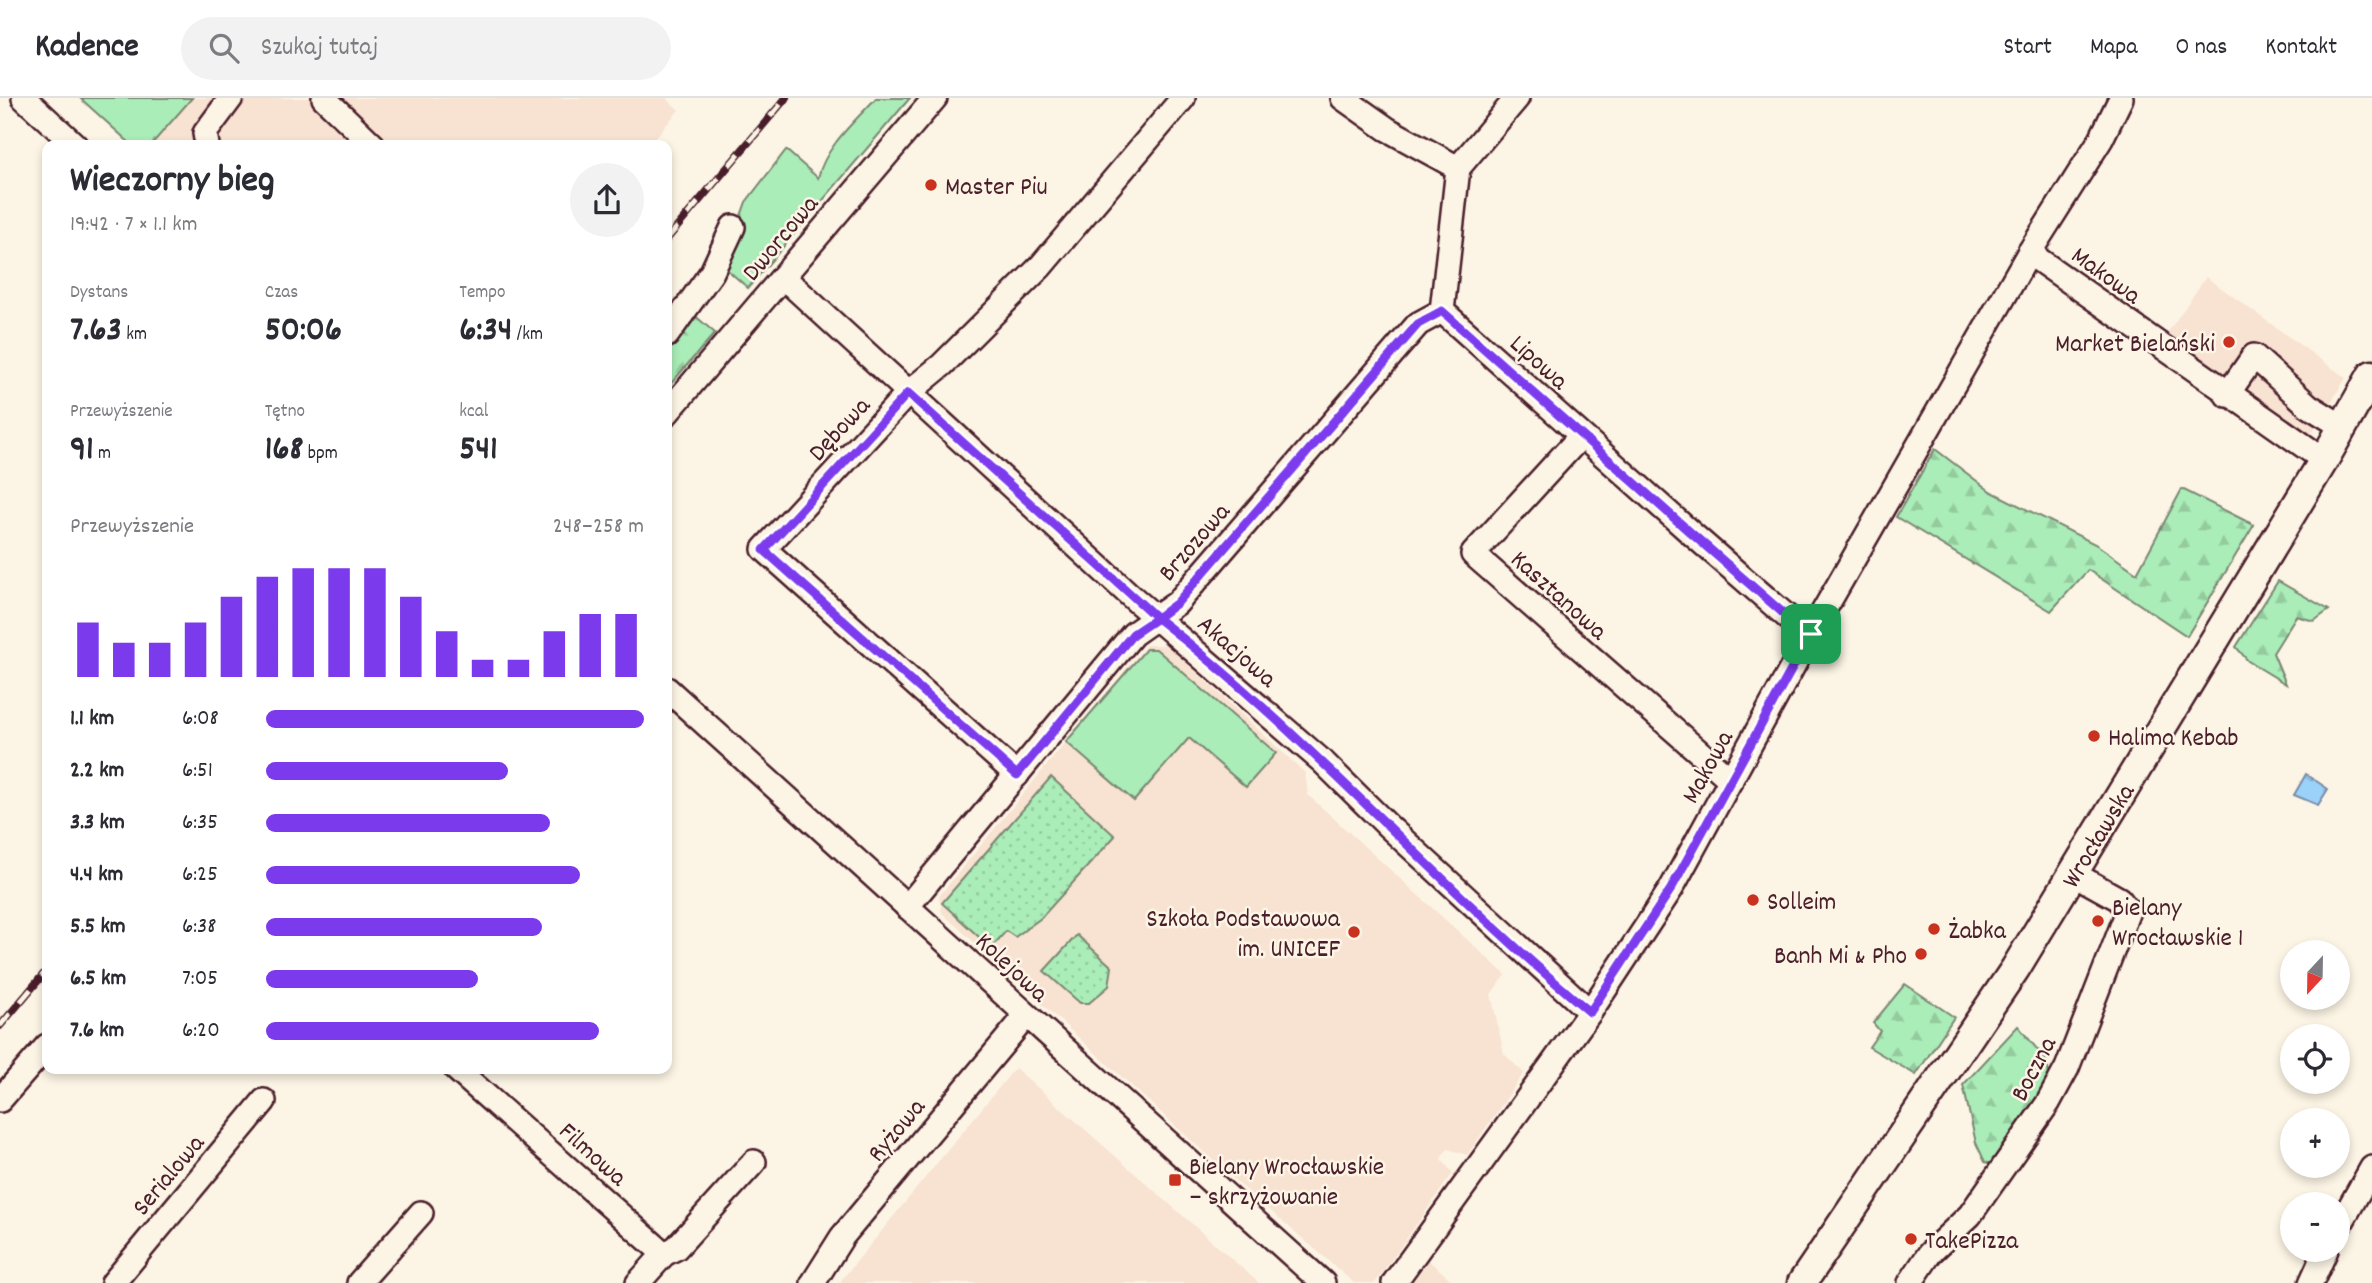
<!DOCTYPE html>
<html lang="pl">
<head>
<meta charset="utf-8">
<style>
  :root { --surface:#fff; --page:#f2f2f3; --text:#2b2b33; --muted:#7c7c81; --line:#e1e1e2; --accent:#7c3aed }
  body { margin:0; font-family:Dekko,sans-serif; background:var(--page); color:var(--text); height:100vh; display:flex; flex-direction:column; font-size:26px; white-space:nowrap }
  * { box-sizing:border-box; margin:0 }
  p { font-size:23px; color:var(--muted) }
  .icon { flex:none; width:38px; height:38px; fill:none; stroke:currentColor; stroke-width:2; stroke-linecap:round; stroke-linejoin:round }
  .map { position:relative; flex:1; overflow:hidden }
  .panel { position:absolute; left:42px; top:42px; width:630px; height:934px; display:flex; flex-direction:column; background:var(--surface); border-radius:14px; box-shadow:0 4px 10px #0003 }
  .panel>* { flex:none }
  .needle { width:46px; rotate:202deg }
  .tools { position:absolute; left:2280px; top:842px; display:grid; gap:14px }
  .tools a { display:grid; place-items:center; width:70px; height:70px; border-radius:50%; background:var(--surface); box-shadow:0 4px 10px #0003; font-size:35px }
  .pin { position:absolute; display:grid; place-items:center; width:60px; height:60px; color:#fff; margin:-30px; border-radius:14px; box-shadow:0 4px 10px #0006 }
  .round { display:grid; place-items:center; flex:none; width:74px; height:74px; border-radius:37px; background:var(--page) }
  .summary { display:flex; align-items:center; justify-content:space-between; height:119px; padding:0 28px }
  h1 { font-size:38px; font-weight:800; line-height:52px }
  .figures { display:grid; grid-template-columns:repeat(3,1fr); gap:10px; height:119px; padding:7px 28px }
  .figures div { display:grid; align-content:center }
  .figures b { font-size:35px; font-weight:800 }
  .figures small { font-size:19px; font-weight:400 }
  .figures p { font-size:19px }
  .chart { height:196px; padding:14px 28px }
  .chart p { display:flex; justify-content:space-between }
  .chart svg { width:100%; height:126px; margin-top:7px; stroke:var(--accent); stroke-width:6 }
  ul { padding:0 28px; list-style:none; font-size:23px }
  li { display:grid; grid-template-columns:112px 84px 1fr; align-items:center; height:52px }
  li i { height:18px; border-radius:9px; background:var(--accent) }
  header { display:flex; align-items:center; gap:42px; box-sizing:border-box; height:98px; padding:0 35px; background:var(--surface); border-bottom:2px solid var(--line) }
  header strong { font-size:33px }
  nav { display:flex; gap:38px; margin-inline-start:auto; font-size:24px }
  .search { width:490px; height:63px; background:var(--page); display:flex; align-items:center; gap:18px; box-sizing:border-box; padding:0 24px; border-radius:38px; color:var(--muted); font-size:26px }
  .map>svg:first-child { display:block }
</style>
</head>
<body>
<header>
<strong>Kadence</strong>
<div class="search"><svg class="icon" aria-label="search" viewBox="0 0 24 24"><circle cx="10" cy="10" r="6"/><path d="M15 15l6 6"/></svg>Szukaj tutaj</div>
<nav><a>Start</a><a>Mapa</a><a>O nas</a><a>Kontakt</a></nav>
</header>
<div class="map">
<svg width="2372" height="1185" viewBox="0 0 2372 1185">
  <defs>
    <pattern id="forest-firs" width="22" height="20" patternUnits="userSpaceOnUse" patternTransform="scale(1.75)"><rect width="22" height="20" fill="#aaedb8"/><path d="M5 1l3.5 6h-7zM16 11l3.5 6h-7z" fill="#94cb9e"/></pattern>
    <pattern id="park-dots" width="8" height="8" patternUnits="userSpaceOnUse" patternTransform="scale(1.75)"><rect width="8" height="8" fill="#aaedb8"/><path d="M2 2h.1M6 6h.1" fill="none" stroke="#94cb9e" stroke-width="1.8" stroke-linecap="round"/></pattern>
    <pattern id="water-ripples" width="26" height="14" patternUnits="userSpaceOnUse" patternTransform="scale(1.75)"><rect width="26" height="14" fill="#9ad2f9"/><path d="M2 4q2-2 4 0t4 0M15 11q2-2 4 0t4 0" fill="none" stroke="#86b4d6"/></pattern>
  </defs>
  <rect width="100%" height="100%" fill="#fcf5e5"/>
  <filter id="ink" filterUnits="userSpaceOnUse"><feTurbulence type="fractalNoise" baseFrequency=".0143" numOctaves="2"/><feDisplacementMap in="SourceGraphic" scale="14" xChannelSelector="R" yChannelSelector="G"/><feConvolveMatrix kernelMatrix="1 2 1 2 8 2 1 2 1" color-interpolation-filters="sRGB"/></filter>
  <g filter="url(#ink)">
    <g fill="#f8e2d1">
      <polygon points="192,0 666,0 679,12 649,47 151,47"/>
      <polygon points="2206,179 2346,280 2313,334 2304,337 2165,238"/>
      <polygon points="1146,547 1167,547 1305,675 1308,697 1506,877 1491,896 1504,956 1524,975 1467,1057 1448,1051 1444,1055 1441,1061 1453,1075 1375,1185 1354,1185 1237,1084 942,815 939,798"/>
      <polygon points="1015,970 1046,997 1259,1185 839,1185"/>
      <polygon points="1428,1162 1455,1185 1413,1185"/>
    </g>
    <g fill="#aaedb8" stroke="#7a8672" stroke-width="2">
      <polygon points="80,0 192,0 151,47 132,47"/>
      <path d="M876,0h34l-162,190 -25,-22 23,-64 40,-52 32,28c7,-31 37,-57 58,-80z"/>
      <polygon points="1146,551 1156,551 1276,655 1246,689 1189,640 1134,703 1066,644"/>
    </g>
    <g fill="url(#forest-firs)" stroke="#7a8672" stroke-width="2">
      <polygon points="692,215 715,235 667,290 667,245"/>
      <polygon points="1935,351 1990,393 2097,447 2137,475 2182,391 2254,427 2187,538 2088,472 2051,513 1896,419"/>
      <polygon points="2278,483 2329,512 2314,523 2296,518 2273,555 2286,586 2248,563 2236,549"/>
      <polygon points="1905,886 1954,919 1916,977 1869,949 1880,933 1873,925"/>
      <polygon points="2018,928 2046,962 2057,1013 2012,1073 1985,1064 1976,1045 1963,987"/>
    </g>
    <g fill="url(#park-dots)" stroke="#7a8672" stroke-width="2">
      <polygon points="1051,679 1115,738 1041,820 1015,839 1006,833 991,850 942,805"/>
      <polygon points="1077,837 1112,869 1109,888 1089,905 1080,905 1044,873"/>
    </g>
    <polygon fill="url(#water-ripples)" stroke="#7a8aa7" stroke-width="2" points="2306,676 2328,691 2318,707 2294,697"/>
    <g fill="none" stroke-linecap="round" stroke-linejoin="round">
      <defs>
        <g id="minor">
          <polyline points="24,0 75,47"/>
          <polyline points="324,0 373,47"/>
          <polyline points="1343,0 1387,31 1458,70 1442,213 1691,435 1791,522 1811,535"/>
          <polyline points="207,47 205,35 231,0"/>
          <polyline points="1458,70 1517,0"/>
          <polyline points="2029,155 2324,362"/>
          <polyline points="783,179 1132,499 1323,664 1388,728 1590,914"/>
          <polyline points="667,237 712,174 733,129"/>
          <polyline points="2227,297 2254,258 2309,308 2343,329"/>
          <polyline points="667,315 935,0"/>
          <polyline points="1581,338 1473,456 1731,682"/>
          <polyline points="667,591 1323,1185"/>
          <polyline points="1017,677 764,451 908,295 942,267 1041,168 1183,0"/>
          <polyline points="907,809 1133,536 1177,505 1418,226 1442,213"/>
          <polyline points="456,971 664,1156 638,1185"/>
          <polyline points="0,1002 47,948"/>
          <polyline points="2338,1130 2372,1070"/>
          <polyline points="664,1156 676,1150 754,1064"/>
          <polyline points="113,1185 264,1003"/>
          <polyline points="359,1185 421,1115"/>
          <polyline points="813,1185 842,1139 1026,918"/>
          <polyline points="1394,1185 1590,914 1671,791 1811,535 2029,155 2101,41 2121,0"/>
          <polyline points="1910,1185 1930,1155 1970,1117 2048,1005 2067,970 2128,813 2119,801 2074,776"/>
          <polyline points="2311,1185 2326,1152"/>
        </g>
        <polyline id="major" points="1802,1185 2015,871 2324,362 2372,277"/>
      </defs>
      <use href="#minor" stroke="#4a1f2b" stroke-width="28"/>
      <use href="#major" stroke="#4a1f2b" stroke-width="33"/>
      <use href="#minor" stroke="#fcf5e5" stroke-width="23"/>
      <use href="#major" stroke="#fcf5e5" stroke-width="28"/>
      <defs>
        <g id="rail">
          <polyline points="667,141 786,0"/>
          <polyline points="0,928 47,872"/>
        </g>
      </defs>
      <use href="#rail" stroke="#4a1f2b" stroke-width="8"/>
      <use href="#rail" stroke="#fcf5e5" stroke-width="5" stroke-dasharray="16" stroke-linecap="butt"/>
    </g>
  </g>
  <g fill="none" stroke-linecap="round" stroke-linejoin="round" filter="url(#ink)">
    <defs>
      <path id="route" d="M1811,536l-20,-14 -100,-87 -249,-222 -24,13 -241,279 -20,15 -249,-225 -144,157 253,225 116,-141 24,-16c155,120 283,270 433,394l81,-123 140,-255"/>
    </defs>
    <use href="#route" stroke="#fff" stroke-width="14"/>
    <use href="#route" stroke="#7c3aed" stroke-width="9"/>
  </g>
  <g fill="#c8321e" stroke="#fcf5e5" stroke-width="2.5">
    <circle cx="931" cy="87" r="7"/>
    <circle cx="2229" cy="244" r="7"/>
    <circle cx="2094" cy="638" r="7"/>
    <circle cx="1753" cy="802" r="7"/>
    <circle cx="2098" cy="823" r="7"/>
    <circle cx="1934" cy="831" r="7"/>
    <circle cx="1354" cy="834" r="7"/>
    <circle cx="1921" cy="856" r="7"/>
    <rect x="1168" y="1075" width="14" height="14" rx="3.5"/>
    <circle cx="1911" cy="1141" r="7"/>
  </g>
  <g text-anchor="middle" stroke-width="5" stroke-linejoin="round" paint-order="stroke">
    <g font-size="26" fill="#4a1f2b" stroke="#fcf5e5" text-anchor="start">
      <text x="945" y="96">Master Piu</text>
      <text x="2215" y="253" text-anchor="end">Market Bielański</text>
      <text x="2108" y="647">Halima Kebab</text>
      <text x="1767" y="811">Solleim</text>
      <text x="2112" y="817">Bielany<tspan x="2112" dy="30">Wrocławskie 1</tspan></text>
      <text x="1340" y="828" text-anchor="end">Szkoła Podstawowa<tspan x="1340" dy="30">im. UNICEF</tspan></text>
      <text x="1948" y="840">Żabka</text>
      <text x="1907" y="865" text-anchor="end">Banh Mi &amp; Pho</text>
      <text x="1189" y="1076">Bielany Wrocławskie<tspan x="1189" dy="30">– skrzyżowanie</tspan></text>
      <text x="1925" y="1150">TakePizza</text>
    </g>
    <g font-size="26" fill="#4a1f2b" stroke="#fcf5e5">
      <text transform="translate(779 139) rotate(-50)" y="9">Dworcowa</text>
      <text transform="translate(2107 176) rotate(36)" y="9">Makowa</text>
      <text transform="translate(1540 263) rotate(42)" y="9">Lipowa</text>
      <text transform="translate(838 330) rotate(-47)" y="9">Dębowa</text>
      <text transform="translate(1193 443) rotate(-49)" y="9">Brzozowa</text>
      <text transform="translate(1560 496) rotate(42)" y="9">Kasztanowa</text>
      <text transform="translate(1238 552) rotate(41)" y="9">Akacjowa</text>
      <text transform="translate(1706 668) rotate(-61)" y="9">Makowa</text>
      <text transform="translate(2097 737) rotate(-59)" y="9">Wrocławska</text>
      <text transform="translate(1013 868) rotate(43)" y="9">Kolejowa</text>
      <text transform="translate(2032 970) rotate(-62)" y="9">Boczna</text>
      <text transform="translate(895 1031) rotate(-50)" y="9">Ryżowa</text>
      <text transform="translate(594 1055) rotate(42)" y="9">Filmowa</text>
      <text transform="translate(167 1076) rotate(-50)" y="9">Serialowa</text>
    </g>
  </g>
</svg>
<div class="tools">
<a><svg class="needle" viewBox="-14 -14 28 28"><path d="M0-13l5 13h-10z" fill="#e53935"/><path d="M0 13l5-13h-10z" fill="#7c7c81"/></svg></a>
<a><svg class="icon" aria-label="locate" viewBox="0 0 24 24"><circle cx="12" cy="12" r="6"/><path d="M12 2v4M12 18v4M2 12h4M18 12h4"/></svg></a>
<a>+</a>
<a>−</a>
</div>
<div class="pin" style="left:1811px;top:536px;background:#1e9e55"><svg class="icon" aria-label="arrive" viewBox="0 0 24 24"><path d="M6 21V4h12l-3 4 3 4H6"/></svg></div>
<section class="panel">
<div class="summary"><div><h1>Wieczorny bieg</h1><p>19:42 · 7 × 1.1 km</p></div><a class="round"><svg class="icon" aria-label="share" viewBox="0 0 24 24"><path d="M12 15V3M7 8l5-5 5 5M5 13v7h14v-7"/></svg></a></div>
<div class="figures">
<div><p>Dystans</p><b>7.63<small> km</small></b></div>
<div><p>Czas</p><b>50:06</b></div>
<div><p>Tempo</p><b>6:34<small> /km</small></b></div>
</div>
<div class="figures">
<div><p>Przewyższenie</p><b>91<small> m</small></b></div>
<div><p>Tętno</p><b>168<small> bpm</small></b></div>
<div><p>kcal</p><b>541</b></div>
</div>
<div class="chart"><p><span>Przewyższenie</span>248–258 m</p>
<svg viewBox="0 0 160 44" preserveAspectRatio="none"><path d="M5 44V25M15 44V32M25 44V32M35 44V25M45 44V16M55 44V9M65 44V6M75 44V6M85 44V6M95 44V16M105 44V28M115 44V38M125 44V38M135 44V28M145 44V22M155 44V22"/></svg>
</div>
<ul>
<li><b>1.1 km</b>6:08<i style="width:100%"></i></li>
<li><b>2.2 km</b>6:51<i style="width:64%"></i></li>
<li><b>3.3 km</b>6:35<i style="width:75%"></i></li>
<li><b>4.4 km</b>6:25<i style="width:83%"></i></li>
<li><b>5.5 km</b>6:38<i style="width:73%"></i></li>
<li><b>6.5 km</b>7:05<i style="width:56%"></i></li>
<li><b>7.6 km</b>6:20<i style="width:88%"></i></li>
</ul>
</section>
</div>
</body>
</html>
